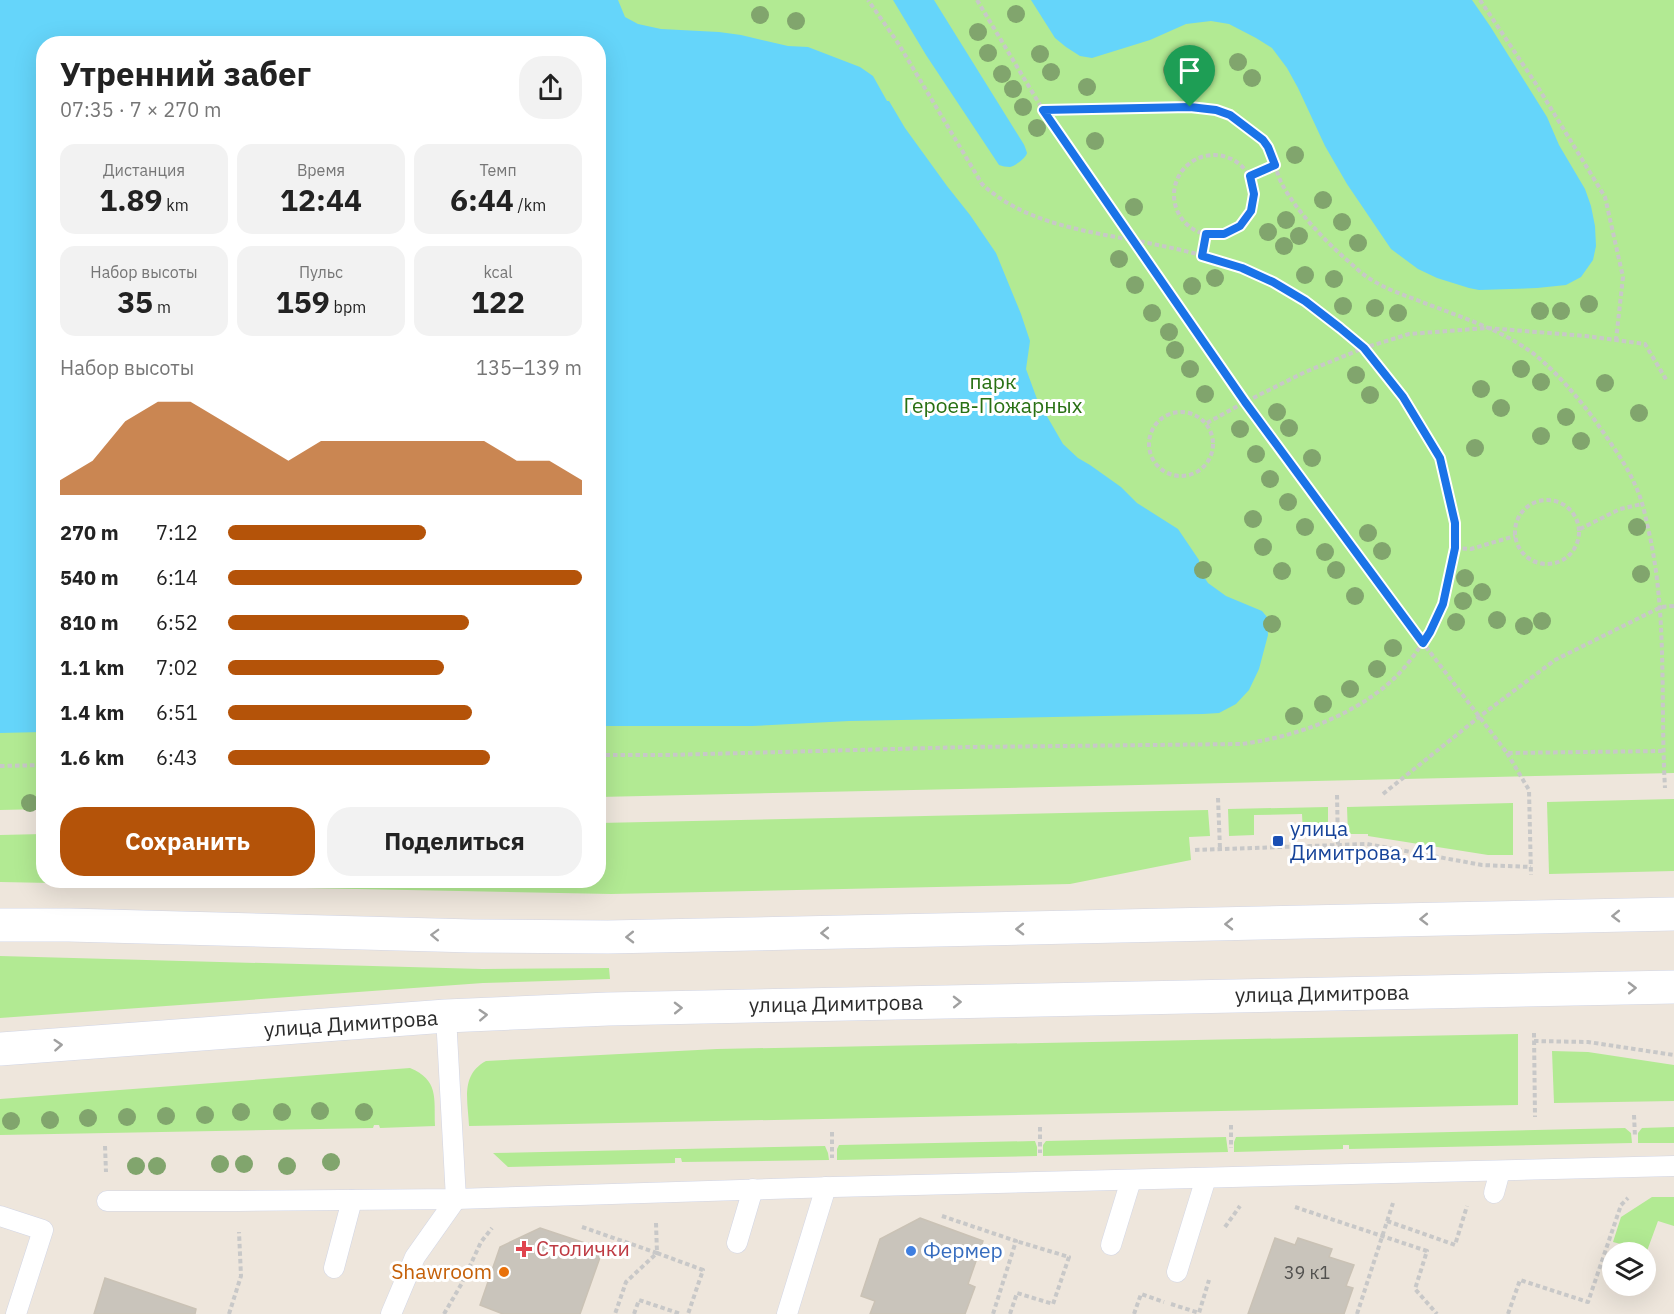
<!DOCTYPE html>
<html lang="ru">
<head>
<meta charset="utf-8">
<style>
  :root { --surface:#fff; --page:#f2f2f2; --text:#222; --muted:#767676; --accent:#b45309 }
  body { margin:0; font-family:"IBM Plex Sans",sans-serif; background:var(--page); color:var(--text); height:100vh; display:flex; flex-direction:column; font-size:22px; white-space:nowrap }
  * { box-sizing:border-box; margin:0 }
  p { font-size:20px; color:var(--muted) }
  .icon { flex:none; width:33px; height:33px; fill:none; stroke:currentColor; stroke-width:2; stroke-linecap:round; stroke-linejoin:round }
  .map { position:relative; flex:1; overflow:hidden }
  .panel { position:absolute; left:36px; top:36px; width:570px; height:852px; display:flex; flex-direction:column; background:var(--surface); border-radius:24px; box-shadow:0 6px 24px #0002 }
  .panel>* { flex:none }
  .tools { position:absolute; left:1602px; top:1242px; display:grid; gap:12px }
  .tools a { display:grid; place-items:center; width:54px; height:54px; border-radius:50%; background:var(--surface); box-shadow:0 6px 24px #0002; font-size:30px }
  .pin { position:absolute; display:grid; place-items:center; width:51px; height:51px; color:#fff; margin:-62px -26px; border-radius:50% 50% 50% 0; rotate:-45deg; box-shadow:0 0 6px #0007 }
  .pin .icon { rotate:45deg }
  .round { display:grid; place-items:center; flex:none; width:63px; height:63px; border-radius:24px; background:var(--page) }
  .headline { display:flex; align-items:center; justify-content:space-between; height:102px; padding:0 24px }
  h1 { font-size:33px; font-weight:700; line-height:45px }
  .stats { display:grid; grid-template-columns:repeat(3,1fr); gap:9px; height:102px; padding:6px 24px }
  .stats div { display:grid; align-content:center; border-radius:15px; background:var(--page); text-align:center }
  .stats b { font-size:30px; font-weight:700 }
  .stats small { font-size:16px; font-weight:400 }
  .stats p { font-size:16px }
  .chart { height:168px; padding:12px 24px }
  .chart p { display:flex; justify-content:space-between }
  .chart svg { width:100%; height:108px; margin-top:6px; fill:var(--accent); opacity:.7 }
  .cta { display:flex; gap:12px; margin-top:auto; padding:12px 24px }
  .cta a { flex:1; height:69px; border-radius:24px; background:var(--accent); color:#fff; font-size:24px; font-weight:700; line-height:69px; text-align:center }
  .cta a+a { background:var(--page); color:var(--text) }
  ul { padding:0 24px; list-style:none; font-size:20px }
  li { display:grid; grid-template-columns:96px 72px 1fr; align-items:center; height:45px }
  li i { height:15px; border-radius:8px; background:var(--accent) }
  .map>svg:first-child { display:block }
</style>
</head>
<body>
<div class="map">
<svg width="1674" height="1314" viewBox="0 0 1674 1314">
  <rect width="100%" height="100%" fill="#eee6dc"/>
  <g fill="#b2ea93">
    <polygon points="0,0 1674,0 1674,773 599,797 598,44 44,44 43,809 0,810"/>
    <polygon points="1674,799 1674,871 1549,874 1547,802"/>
    <polygon points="1513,803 1513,855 1488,855 1368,836 1368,834 1348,834 1347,807"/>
    <polygon points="1328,807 1328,834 1303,834 1302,814 1254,815 1254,835 1229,836 1228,809"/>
    <polygon points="1208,810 1210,836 1189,837 1191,860 1070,884 611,894 0,882 0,835 43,834 44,880 598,880 599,823"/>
    <polygon points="0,956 482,969 609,968 610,979 483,983 0,1018"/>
    <path d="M1518,1034v71l-1049,21c-1,-25 -9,-51 17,-65l231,-12z"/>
    <polygon points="1552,1051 1588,1052 1674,1065 1674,1101 1554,1103"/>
    <path d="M410,1068c29,12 24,30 25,58l-55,2 -1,-3h-5l-1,3 -373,7v-36z"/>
    <polygon points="1674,1127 1674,1143 1638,1143 1638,1133 1642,1128"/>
    <polygon points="1625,1128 1631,1133 1632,1143 1349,1149 1349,1145 1343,1145 1343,1149 1234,1152 1234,1142 1236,1137"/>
    <polygon points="1226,1137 1228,1152 1043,1156 1043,1145 1046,1141"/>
    <polygon points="1035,1141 1037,1147 1037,1156 837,1160 837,1149 839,1145"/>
    <polygon points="825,1146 828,1153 829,1160 682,1162 681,1158 675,1158 675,1163 508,1167 493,1153"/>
    <polygon points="1652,1197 1674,1197 1674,1226 1658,1221 1647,1251 1613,1242 1621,1217"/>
  </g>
  <g fill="#65d5fa">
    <polygon points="0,0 618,0 625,17 638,24 661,29 719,32 741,35 788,46 808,47 860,67 873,76 887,101 889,101 905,128 947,186 970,215 996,253 1021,314 1030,341 1026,369 1037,399 1063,444 1078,458 1090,465 1121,487 1137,503 1178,529 1199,560 1199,569 1208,583 1226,596 1262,611 1267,617 1268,635 1259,669 1249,690 1236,704 1219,713 1203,714 849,721 752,726 599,726 598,44 44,44 43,732 0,733"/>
    <path d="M893,0h41l89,143c1,1 4,9 4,10 -1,5 -12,13 -17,14 -4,0 -8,-1 -11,-2l-73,-110z"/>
    <polygon points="1031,0 1472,0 1490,26 1547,117 1559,145 1585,189 1591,206 1595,226 1596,246 1593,260 1581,277 1566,285 1537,288 1479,290 1469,288 1437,278 1418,269 1391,249 1347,184 1325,146 1298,88 1287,68 1272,48 1256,38 1229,24 1211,21 1186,24 1150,40 1092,58 1080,56 1066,47 1055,38"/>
  </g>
  <g fill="#c9c4bb" stroke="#cac2b5" stroke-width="1.5">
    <polygon points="920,1218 983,1241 968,1284 975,1287 965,1314 870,1314 875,1301 861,1296 880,1239"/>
    <polygon points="540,1228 603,1249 580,1314 503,1314 480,1305 500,1247"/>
    <polygon points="1275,1238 1295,1245 1298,1238 1332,1249 1329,1257 1354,1265 1346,1286 1353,1288 1344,1314 1248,1314"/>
    <polygon points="105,1278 196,1309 195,1314 94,1314"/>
  </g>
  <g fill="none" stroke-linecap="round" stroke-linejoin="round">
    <defs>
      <g id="lane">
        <polyline points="1494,1193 1500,1171"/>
        <polyline points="107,1201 237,1201 456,1199 833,1187 1674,1166"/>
        <polyline points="0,1216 43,1230 16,1314"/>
        <polyline points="737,1243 753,1189"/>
        <polyline points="1111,1245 1131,1180"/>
        <polyline points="334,1268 352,1200"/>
        <polyline points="1177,1272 1206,1178"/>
        <polyline points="391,1314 415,1257 456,1199 446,1016"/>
        <polyline points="787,1314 826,1187"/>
      </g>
      <g id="secondary">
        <polyline points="0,925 69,925 472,936 608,937 1674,914"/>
        <polyline points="0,1049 446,1016 608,1009 1674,987"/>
      </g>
    </defs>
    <use href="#lane" stroke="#d1d5e5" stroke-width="21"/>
    <use href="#secondary" stroke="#d1d5e5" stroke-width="34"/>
    <g stroke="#c8c8c8" stroke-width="4" stroke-dasharray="4.5 3" stroke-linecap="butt">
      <polyline points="977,0 1043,110 1245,402 1423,643 1507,753 1663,751"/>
      <polyline points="1480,0 1536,84 1605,197 1623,277 1616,340"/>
      <path d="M1044,110c34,-1 68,-2 101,-2 23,-1 47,-3 69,2 14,3 40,20 49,30 11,12 12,31 19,44 16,30 48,62 74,84 17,16 39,24 61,32 35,14 75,26 107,47 25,16 52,48 70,72 15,22 32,44 42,68 6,13 9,27 12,41 20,85 12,173 17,260"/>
      <circle cx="1214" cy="195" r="40"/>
      <polyline points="1250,176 1275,165"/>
      <polyline points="1201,256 1206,234"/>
      <circle cx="1181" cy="444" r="32"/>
      <polyline points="1207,423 1245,402 1305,372 1364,348 1409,334 1487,328 1586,336 1645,344 1667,381"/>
      <circle cx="1547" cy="532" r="32"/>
      <polyline points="1580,529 1620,509 1642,504"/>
      <polyline points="1455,548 1471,549 1515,536"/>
      <polyline points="1507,753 1529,790 1531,875"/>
      <path d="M598,755h70l301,-8 273,-3c51,-7 106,-26 146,-60 12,-10 23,-24 31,-36 24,-35 39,-81 36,-124 -2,-14 -6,-29 -9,-43 -2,-7 -3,-16 -6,-23 -3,-7 -8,-14 -12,-21 -13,-23 -28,-43 -44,-64 -7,-8 -14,-18 -22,-26 -26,-25 -57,-49 -89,-66 -37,-18 -80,-29 -120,-37 -59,-12 -126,-18 -171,-60l-84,-141 -30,-43"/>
      <polyline points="0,766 44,765"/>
      <polyline points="1383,794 1479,717 1555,660 1661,607 1674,606"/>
      <polyline points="1337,795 1338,845"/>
      <polyline points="1218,798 1220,849"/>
      <polyline points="1195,850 1367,844 1482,865 1531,867"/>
      <polyline points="1534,1033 1535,1117"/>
      <polyline points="1534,1041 1588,1042 1674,1055"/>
      <polyline points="1634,1115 1635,1137"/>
      <polyline points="1231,1125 1231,1148"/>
      <polyline points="1040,1127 1040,1153"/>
      <polyline points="832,1132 832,1158"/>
      <polyline points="105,1146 106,1172"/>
      <polyline points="1295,1207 1427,1251 1415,1289 1437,1314"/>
      <polyline points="942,1216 1016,1241 993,1314"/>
      <polyline points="1387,1221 1455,1245 1467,1206"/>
      <polyline points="656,1223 657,1253 703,1270 688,1314"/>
      <polyline points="582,1227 657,1253 626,1282 615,1314"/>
      <polyline points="1225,1227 1240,1206"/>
      <polyline points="1171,1304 1199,1313 1209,1280"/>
      <polyline points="229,1314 241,1276 239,1232"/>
      <polyline points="444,1314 462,1283 481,1242 492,1228"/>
      <polyline points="634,1314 639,1300 681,1314"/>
      <polyline points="1010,1314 1017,1293 1053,1304 1069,1257 1016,1241"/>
      <polyline points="1134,1314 1141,1294 1164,1302"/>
      <polyline points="1357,1314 1393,1203"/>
      <polyline points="1508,1314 1520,1280 1588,1302 1621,1205 1628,1198"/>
    </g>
    <use href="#lane" stroke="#fff" stroke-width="20"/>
    <use href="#secondary" stroke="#fff" stroke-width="33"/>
  </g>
  <g fill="#81a56d">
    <circle cx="1016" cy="14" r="9"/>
    <circle cx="760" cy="15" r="9"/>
    <circle cx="796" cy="21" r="9"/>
    <circle cx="978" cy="32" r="9"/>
    <circle cx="988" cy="53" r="9"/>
    <circle cx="1040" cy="54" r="9"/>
    <circle cx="1189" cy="60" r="9"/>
    <circle cx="1238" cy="62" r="9"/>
    <circle cx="1172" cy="70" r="9"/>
    <circle cx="1051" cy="72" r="9"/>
    <circle cx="1002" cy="74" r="9"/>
    <circle cx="1252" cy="78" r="9"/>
    <circle cx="1189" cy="85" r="9"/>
    <circle cx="1087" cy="87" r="9"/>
    <circle cx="1013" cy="89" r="9"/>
    <circle cx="1023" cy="107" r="9"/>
    <circle cx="1037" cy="128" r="9"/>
    <circle cx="1095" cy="141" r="9"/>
    <circle cx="1295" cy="155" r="9"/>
    <circle cx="1323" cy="200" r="9"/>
    <circle cx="1134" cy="207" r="9"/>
    <circle cx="1286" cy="220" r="9"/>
    <circle cx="1342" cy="222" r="9"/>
    <circle cx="1268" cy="232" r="9"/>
    <circle cx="1299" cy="236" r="9"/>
    <circle cx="1358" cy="243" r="9"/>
    <circle cx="1284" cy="246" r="9"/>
    <circle cx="1119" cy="259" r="9"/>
    <circle cx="1305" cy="275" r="9"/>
    <circle cx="1215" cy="278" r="9"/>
    <circle cx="1334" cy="279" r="9"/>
    <circle cx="1135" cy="285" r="9"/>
    <circle cx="1192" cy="286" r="9"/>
    <circle cx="1589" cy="304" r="9"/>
    <circle cx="1343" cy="306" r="9"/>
    <circle cx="1375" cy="308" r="9"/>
    <circle cx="1540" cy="311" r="9"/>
    <circle cx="1561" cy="311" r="9"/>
    <circle cx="1152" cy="313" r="9"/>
    <circle cx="1398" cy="313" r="9"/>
    <circle cx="1169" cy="332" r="9"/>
    <circle cx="1175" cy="350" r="9"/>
    <circle cx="1190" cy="369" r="9"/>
    <circle cx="1521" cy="369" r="9"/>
    <circle cx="1356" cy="375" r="9"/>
    <circle cx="1541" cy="382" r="9"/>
    <circle cx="1605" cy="383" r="9"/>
    <circle cx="1481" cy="389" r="9"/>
    <circle cx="1205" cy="394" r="9"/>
    <circle cx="1370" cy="395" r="9"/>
    <circle cx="1501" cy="408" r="9"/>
    <circle cx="1277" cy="412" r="9"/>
    <circle cx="1639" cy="413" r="9"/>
    <circle cx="1566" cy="417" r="9"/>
    <circle cx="1289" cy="428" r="9"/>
    <circle cx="1240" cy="429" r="9"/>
    <circle cx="1541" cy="436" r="9"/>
    <circle cx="1581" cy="441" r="9"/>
    <circle cx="1475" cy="448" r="9"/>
    <circle cx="1256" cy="454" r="9"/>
    <circle cx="1312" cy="458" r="9"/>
    <circle cx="1270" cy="479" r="9"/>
    <circle cx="1288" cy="502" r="9"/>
    <circle cx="1253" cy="519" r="9"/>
    <circle cx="1305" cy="527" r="9"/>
    <circle cx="1637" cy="527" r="9"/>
    <circle cx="1368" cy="533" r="9"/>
    <circle cx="1263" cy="547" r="9"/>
    <circle cx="1382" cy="551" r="9"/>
    <circle cx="1325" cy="552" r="9"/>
    <circle cx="1203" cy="570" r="9"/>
    <circle cx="1336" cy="570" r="9"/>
    <circle cx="1282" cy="571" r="9"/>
    <circle cx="1641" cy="574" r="9"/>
    <circle cx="1465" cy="578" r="9"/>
    <circle cx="1482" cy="592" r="9"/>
    <circle cx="1355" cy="596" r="9"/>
    <circle cx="1463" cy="601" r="9"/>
    <circle cx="1497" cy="620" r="9"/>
    <circle cx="1542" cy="621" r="9"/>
    <circle cx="1456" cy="622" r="9"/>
    <circle cx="1272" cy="624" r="9"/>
    <circle cx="1524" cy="626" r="9"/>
    <circle cx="1393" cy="648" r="9"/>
    <circle cx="1377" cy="669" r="9"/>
    <circle cx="1350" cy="689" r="9"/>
    <circle cx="1323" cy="704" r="9"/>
    <circle cx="1294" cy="716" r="9"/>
    <circle cx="30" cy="803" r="9"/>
    <circle cx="320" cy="1111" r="9"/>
    <circle cx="241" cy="1112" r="9"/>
    <circle cx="282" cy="1112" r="9"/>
    <circle cx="364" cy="1112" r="9"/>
    <circle cx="205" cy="1115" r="9"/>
    <circle cx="166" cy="1116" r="9"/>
    <circle cx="127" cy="1117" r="9"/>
    <circle cx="88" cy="1118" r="9"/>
    <circle cx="50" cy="1120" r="9"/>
    <circle cx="11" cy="1121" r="9"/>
    <circle cx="331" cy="1162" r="9"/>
    <circle cx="220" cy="1164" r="9"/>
    <circle cx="244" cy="1164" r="9"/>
    <circle cx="136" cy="1166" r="9"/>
    <circle cx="157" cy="1166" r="9"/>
    <circle cx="287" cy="1166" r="9"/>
  </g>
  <defs><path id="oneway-chevron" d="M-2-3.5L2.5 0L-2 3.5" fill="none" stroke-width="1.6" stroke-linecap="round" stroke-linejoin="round" transform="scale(1.5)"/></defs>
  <g stroke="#a0a0a0">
    <use href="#oneway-chevron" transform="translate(1616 916) rotate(179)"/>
    <use href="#oneway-chevron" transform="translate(1424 919) rotate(179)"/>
    <use href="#oneway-chevron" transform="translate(1229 924) rotate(179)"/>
    <use href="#oneway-chevron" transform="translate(1020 929) rotate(179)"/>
    <use href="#oneway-chevron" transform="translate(825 933) rotate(179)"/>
    <use href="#oneway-chevron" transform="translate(435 935) rotate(-178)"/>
    <use href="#oneway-chevron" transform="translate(630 937) rotate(179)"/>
    <use href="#oneway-chevron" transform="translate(1632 988) rotate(-1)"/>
    <use href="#oneway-chevron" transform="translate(957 1002) rotate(-1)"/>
    <use href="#oneway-chevron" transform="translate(678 1008) rotate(-1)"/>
    <use href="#oneway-chevron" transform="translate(483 1015) rotate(-3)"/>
    <use href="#oneway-chevron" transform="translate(58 1045) rotate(-4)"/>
  </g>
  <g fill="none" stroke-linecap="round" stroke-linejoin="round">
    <defs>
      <polygon id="route" points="1190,107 1216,110 1230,115 1263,140 1268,147 1275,165 1250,176 1254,194 1251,211 1240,226 1224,234 1206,234 1202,256 1242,268 1273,282 1305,301 1340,328 1364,348 1403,397 1440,458 1455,523 1455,548 1443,604 1430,632 1423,643 1245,402 1043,110"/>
    </defs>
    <use href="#route" stroke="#fff" stroke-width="12"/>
    <use href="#route" stroke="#1a73e8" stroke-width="8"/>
  </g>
  <rect fill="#1a4fb4" stroke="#fff" stroke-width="2" x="1272" y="835" width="12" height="12" rx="3"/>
  <path fill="#e0444e" stroke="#fff" stroke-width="2" d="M521 1240h6v6h6v6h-6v6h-6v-6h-6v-6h6z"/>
  <circle fill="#3f7fe0" stroke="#fff" stroke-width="2" cx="911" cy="1251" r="6"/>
  <circle fill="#e8710a" stroke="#fff" stroke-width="2" cx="504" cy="1272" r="6"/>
  <g text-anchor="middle" stroke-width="6" stroke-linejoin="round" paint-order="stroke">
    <g font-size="18" fill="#52514f">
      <text x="1307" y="1279">39 к1</text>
    </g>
    <g font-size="21" fill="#287013" stroke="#fff">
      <text x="993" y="389">парк<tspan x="993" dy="24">Героев-Пожарных</tspan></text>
    </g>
    <g font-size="21" fill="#164399" stroke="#fff" text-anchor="start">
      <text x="1290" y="836">улица<tspan x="1290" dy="24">Димитрова, 41</tspan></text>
    </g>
    <g font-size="21" fill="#2b2b2b" stroke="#fff">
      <text transform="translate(1322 994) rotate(-1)" y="7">улица Димитрова</text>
      <text transform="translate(836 1004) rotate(-1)" y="7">улица Димитрова</text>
      <text transform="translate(351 1024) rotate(-4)" y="7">улица Димитрова</text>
    </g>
    <g font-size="21" fill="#be3a42" stroke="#fff" text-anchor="start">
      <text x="536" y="1256">Столички</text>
    </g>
    <g font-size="21" fill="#366cbe" stroke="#fff" text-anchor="start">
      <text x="923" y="1258">Фермер</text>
    </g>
    <g font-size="21" fill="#c56008" stroke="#fff" text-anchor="end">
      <text x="492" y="1279">Shawroom</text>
    </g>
  </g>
</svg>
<div class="tools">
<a><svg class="icon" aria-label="layers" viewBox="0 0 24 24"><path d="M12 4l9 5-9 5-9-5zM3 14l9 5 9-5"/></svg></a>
</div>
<div class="pin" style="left:1190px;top:107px;background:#1e9e55"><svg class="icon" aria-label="arrive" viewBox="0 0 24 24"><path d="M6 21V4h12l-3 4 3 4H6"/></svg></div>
<section class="panel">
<div class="headline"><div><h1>Утренний забег</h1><p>07:35 · 7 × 270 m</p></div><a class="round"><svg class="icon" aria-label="share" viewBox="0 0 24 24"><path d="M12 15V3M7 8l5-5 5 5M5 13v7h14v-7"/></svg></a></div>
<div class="stats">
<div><p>Дистанция</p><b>1.89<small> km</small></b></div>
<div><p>Время</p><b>12:44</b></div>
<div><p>Темп</p><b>6:44<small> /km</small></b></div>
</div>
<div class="stats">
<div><p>Набор высоты</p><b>35<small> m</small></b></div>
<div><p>Пульс</p><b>159<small> bpm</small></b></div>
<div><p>kcal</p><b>122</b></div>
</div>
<div class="chart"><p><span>Набор высоты</span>135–139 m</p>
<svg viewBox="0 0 160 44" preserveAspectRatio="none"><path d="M0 44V38L10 30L20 14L30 6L40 6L50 14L60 22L70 30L80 22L90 22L100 22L110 22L120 22L130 22L140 30L150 30L160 38V44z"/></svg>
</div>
<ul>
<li><b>270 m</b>7:12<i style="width:56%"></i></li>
<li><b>540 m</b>6:14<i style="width:100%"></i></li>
<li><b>810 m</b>6:52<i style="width:68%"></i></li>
<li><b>1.1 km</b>7:02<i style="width:61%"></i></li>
<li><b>1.4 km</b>6:51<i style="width:69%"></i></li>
<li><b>1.6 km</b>6:43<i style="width:74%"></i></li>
</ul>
<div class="cta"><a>Сохранить</a><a>Поделиться</a></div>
</section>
</div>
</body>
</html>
